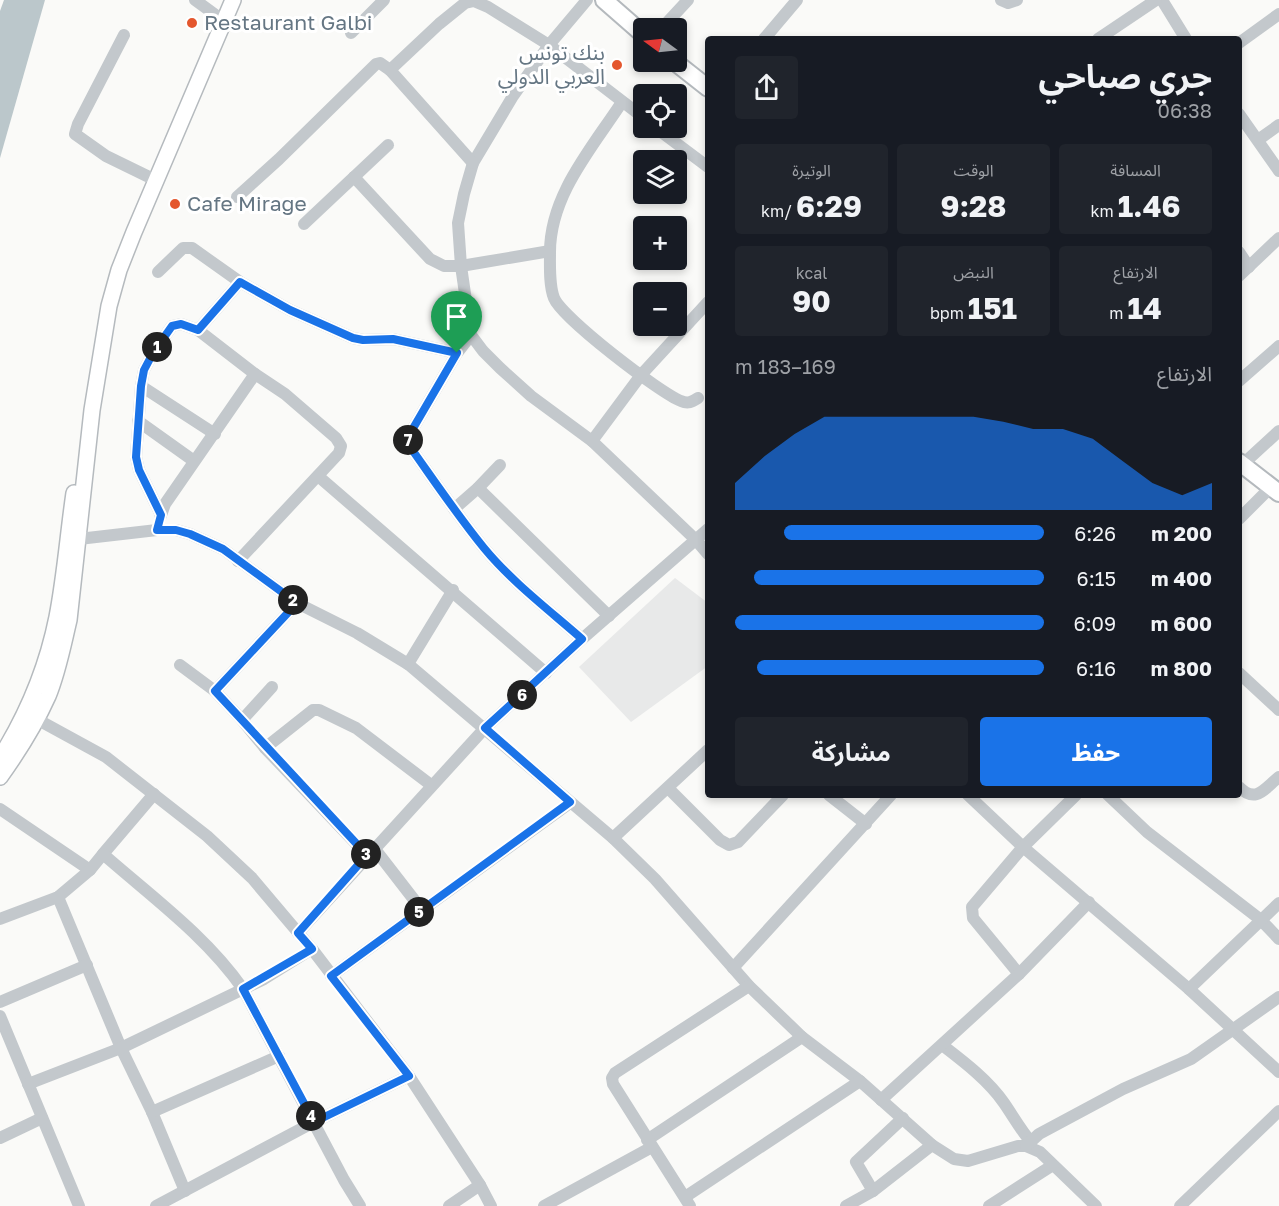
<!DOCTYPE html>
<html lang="ar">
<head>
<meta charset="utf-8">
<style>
  :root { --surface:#171b24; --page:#20242c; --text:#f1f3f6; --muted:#9ea1a6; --accent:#1a73e8 }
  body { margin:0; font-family:"Golos Text","Noto Sans Arabic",sans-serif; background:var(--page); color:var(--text); direction:rtl; height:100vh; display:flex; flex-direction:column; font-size:22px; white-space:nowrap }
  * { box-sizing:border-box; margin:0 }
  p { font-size:20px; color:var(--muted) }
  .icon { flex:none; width:33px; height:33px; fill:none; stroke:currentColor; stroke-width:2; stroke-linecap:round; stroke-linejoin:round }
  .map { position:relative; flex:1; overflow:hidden; direction:ltr }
  .panel { position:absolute; left:705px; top:36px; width:537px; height:762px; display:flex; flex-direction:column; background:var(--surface); border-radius:6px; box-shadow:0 3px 9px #0003; direction:rtl }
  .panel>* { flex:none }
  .needle { width:39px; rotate:285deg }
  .tools { position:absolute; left:633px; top:18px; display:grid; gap:12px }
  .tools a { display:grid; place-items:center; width:54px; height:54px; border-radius:6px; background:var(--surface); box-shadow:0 3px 9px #0003; font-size:30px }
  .pin { position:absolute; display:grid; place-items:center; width:51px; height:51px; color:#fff; margin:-62px -26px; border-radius:50% 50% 50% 0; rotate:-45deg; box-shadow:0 0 6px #0007 }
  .pin .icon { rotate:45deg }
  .km { position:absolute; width:30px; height:30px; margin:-15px; border-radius:50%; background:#222; color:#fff; font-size:16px; line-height:30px; text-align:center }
  .round { display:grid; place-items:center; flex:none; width:63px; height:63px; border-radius:6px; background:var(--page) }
  .summary { display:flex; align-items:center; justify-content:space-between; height:102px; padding:0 30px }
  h1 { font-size:33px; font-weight:700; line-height:45px }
  .stats { display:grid; grid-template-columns:repeat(3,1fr); gap:9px; height:102px; padding:6px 30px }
  .stats div { display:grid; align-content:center; border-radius:6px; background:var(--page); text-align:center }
  .stats b { font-size:30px; font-weight:700 }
  .stats small { font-size:16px; font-weight:400 }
  .stats p { font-size:16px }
  .chart { height:168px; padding:12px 30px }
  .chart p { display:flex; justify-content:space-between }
  .chart svg { width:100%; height:108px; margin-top:6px; fill:var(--accent); opacity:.7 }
  .cta { display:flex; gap:12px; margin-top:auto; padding:12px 30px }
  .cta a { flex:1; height:69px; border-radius:6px; background:var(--accent); color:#fff; font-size:24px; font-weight:700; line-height:69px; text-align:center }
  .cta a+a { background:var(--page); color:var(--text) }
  ul { padding:0 30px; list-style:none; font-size:20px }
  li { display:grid; grid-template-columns:96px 72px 1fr; align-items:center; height:45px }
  li i { height:15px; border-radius:8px; background:var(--accent) }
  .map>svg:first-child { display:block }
</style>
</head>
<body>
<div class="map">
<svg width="1279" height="1206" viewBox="0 0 1279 1206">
  <rect width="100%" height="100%" fill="#fafaf8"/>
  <polygon fill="#e8e9e9" points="675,578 708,603 708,666 631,722 579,667"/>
  <polygon fill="#bbc7cb" points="4,0 45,0 0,158 0,11"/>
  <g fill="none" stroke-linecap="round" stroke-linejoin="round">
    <defs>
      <g id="major">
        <path d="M0,758c27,-43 47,-91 57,-141 8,-41 11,-83 17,-124"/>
        <path d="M0,777c18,-25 35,-52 48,-81 10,-24 15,-51 21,-76l23,-210 17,-104 10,-36 15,-38 99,-232"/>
      </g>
      <g id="highway">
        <polyline points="604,0 644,35"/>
        <polyline points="675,62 708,88"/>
        <polyline points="1239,462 1279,493"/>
      </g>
    </defs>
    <use href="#major" stroke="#b5babe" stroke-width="18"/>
    <use href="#highway" stroke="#b4b9bd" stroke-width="20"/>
    <g stroke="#c3c8cc" stroke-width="12">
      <polyline points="195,0 217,16"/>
      <polyline points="587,0 549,45 513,96 473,163 464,194 458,223 461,266 471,335 483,351 500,368 531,396 592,441 696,540 708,554"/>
      <polyline points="1001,0 1008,3 1017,0"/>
      <polyline points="1162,0 1186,39"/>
      <polyline points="662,28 688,0"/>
      <polyline points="351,33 384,0"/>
      <polyline points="124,35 78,124 75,134 106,156 147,176"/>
      <polyline points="764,39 797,0"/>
      <polyline points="1098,39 1156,0"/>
      <polyline points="1239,43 1279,14"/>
      <path d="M622,102c-30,46 -72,93 -72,150 0,14 -1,33 4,46 8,20 106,95 127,103 7,3 11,1 17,-3"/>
      <polyline points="1239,114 1279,171"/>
      <polyline points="656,128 708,167"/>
      <polyline points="1258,140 1279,125"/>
      <polyline points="473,163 390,70 439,24 465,3 474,1 488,7 549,45 644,118"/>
      <polyline points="354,177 430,259 444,266 461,266 550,251"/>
      <polyline points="237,197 279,159 376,64 380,63 390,70"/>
      <polyline points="304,224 388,145"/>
      <polyline points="1239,252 1249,267"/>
      <polyline points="158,272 183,248 192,248 240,282 290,310 353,338 363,340 393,339 457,353"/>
      <polyline points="1239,276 1279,238"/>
      <path d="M471,335l-14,18 -49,84v7c25,35 49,71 76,104 28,34 65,62 98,91"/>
      <polyline points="1239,381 1279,346"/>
      <polyline points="141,386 215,434"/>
      <polyline points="138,421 194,461"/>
      <polyline points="592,441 641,375 708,302"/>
      <polyline points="1243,464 1279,431"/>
      <polyline points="318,476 546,673"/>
      <polyline points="478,488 609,616"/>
      <polyline points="454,509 478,488 500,465"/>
      <polyline points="161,515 139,470 136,457 141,386 144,370 153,353 172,326 181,324 198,330"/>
      <polyline points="160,518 165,504 255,374"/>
      <polyline points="1239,519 1271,487"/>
      <polyline points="70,540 157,530 176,530 190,534 223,549 297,603 357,633 408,664 613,838 655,879 749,986 802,1037 860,1081 932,1145 954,1159 968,1161 1018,1146 1026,1146 1040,1152 1096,1206"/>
      <polyline points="238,561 339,453 341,446 336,438 285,394 255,374 198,330 240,282"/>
      <polyline points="408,664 453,590"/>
      <polyline points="180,665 215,691 242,720"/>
      <polyline points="1239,673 1279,710"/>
      <polyline points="272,687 242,720 265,748 367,855"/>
      <polyline points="215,691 297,603"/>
      <polyline points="31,716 106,757 207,836 252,878 312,949 409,1076 480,1185 491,1206"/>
      <polyline points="265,748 313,710 319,710 356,728 431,785"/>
      <path d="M1239,787c17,17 25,2 40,-10"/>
      <polyline points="668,788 720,840 729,845 738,842 783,795"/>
      <polyline points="829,795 866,824"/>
      <polyline points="968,795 1023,847 1189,989 1279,1072"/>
      <polyline points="1108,795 1147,832 1261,920 1279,939"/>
      <polyline points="0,809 90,870"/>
      <polyline points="613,838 708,750"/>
      <polyline points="374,848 422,910"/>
      <polyline points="103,854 154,794"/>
      <polyline points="58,897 121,1048 152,1112 185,1191"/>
      <path d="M0,919l58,-22 32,-27 13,-16c49,43 103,82 140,135l101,191 16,26"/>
      <polyline points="298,933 485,728 582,639 708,529"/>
      <polyline points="733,968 891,795"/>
      <polyline points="1019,974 973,918 972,907 1023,847 1076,795"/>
      <polyline points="331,976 570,803"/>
      <polyline points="1189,989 1279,903"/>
      <polyline points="0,1002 87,965"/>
      <polyline points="0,1016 79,1206"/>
      <path d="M942,1045c22,17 46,35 62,58 9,13 16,26 27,39"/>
      <polyline points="28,1084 121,1048 264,979 312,949"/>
      <polyline points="881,1100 1019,974 1089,902"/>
      <polyline points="152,1112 279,1056"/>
      <polyline points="0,1138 42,1118"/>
      <polyline points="647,1140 802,1037"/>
      <polyline points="1026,1146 1039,1134 1123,1089 1191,1059 1279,997"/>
      <polyline points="873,1191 856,1162 903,1118"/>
      <polyline points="685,1197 860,1081"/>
      <polyline points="156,1206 314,1122 409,1076"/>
      <polyline points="449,1206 480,1185"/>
      <polyline points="544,1206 652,1147"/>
      <polyline points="690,1206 613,1084 612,1078 615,1073 749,986"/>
      <polyline points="846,1206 873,1191 932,1145"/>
      <polyline points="989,1206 1053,1165"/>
      <polyline points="1180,1206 1279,1111"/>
    </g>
    <use href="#major" stroke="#fff" stroke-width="15"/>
    <use href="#highway" stroke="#fff" stroke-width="16"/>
  </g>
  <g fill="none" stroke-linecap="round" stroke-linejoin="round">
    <defs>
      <path id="route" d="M240,282l50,28 63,28 10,2 30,-1 64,14 -49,84v7c25,35 49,71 76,104 28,34 65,62 98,91l-97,89 85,74 -239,174 78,100 -95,46 -71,-133 69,-40 -14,-16 69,-78 -152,-164 82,-88 -74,-54 -33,-15 -14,-4h-19l4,-15 -22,-45 -3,-13 5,-71 3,-16 9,-17 19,-27 9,-2 17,6z"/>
    </defs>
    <use href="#route" stroke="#fff" stroke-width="12"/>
    <use href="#route" stroke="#1a73e8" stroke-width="8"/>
  </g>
  <g fill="#e4572e" stroke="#fff" stroke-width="2">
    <circle cx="192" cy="23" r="6"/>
    <circle cx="617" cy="65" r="6"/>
    <circle cx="175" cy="204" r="6"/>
  </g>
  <g text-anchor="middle" stroke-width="6" stroke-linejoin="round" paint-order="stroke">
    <g font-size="21" fill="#657683" stroke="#fff" text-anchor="start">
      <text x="204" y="30">Restaurant Galbi</text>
      <text x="605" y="60" text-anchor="end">بنك تونس<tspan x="605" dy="24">العربي الدولي</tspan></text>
      <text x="187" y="211">Cafe Mirage</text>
    </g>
  </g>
</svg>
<div class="tools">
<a><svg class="needle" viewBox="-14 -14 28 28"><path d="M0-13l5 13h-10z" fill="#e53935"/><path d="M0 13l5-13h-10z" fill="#9ea1a6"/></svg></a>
<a><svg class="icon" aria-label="locate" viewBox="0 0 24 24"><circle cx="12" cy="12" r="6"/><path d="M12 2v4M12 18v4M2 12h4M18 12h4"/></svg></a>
<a><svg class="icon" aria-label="layers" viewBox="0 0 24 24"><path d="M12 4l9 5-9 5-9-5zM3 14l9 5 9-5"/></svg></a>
<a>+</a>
<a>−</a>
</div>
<div class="pin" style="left:457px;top:353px;background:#1e9e55"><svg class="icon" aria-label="arrive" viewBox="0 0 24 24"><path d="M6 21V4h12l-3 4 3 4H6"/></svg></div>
<b class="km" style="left:157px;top:347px">1</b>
<b class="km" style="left:293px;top:600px">2</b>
<b class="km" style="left:366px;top:854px">3</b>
<b class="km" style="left:311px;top:1116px">4</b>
<b class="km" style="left:419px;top:912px">5</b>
<b class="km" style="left:522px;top:695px">6</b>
<b class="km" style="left:408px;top:440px">7</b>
<section class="panel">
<div class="summary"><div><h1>جري صباحي</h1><p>06:38</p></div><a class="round"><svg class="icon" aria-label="share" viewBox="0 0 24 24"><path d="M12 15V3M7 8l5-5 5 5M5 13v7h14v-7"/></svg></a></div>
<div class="stats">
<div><p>المسافة</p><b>1.46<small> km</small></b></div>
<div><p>الوقت</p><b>9:28</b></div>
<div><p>الوتيرة</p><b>6:29<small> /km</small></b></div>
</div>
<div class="stats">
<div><p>الارتفاع</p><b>14<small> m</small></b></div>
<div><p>النبض</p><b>151<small> bpm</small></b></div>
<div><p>kcal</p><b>90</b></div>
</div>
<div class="chart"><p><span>الارتفاع</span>169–183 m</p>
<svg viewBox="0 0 160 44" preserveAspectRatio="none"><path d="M0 44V33L10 22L20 13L30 6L40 6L50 6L60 6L70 6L80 6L90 8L100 11L110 11L120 15L130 24L140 33L150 38L160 33V44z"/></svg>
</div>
<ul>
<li><b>200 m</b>6:26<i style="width:84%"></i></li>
<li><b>400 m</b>6:15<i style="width:94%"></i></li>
<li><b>600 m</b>6:09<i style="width:100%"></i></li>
<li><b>800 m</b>6:16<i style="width:93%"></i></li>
</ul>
<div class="cta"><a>حفظ</a><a>مشاركة</a></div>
</section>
</div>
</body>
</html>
